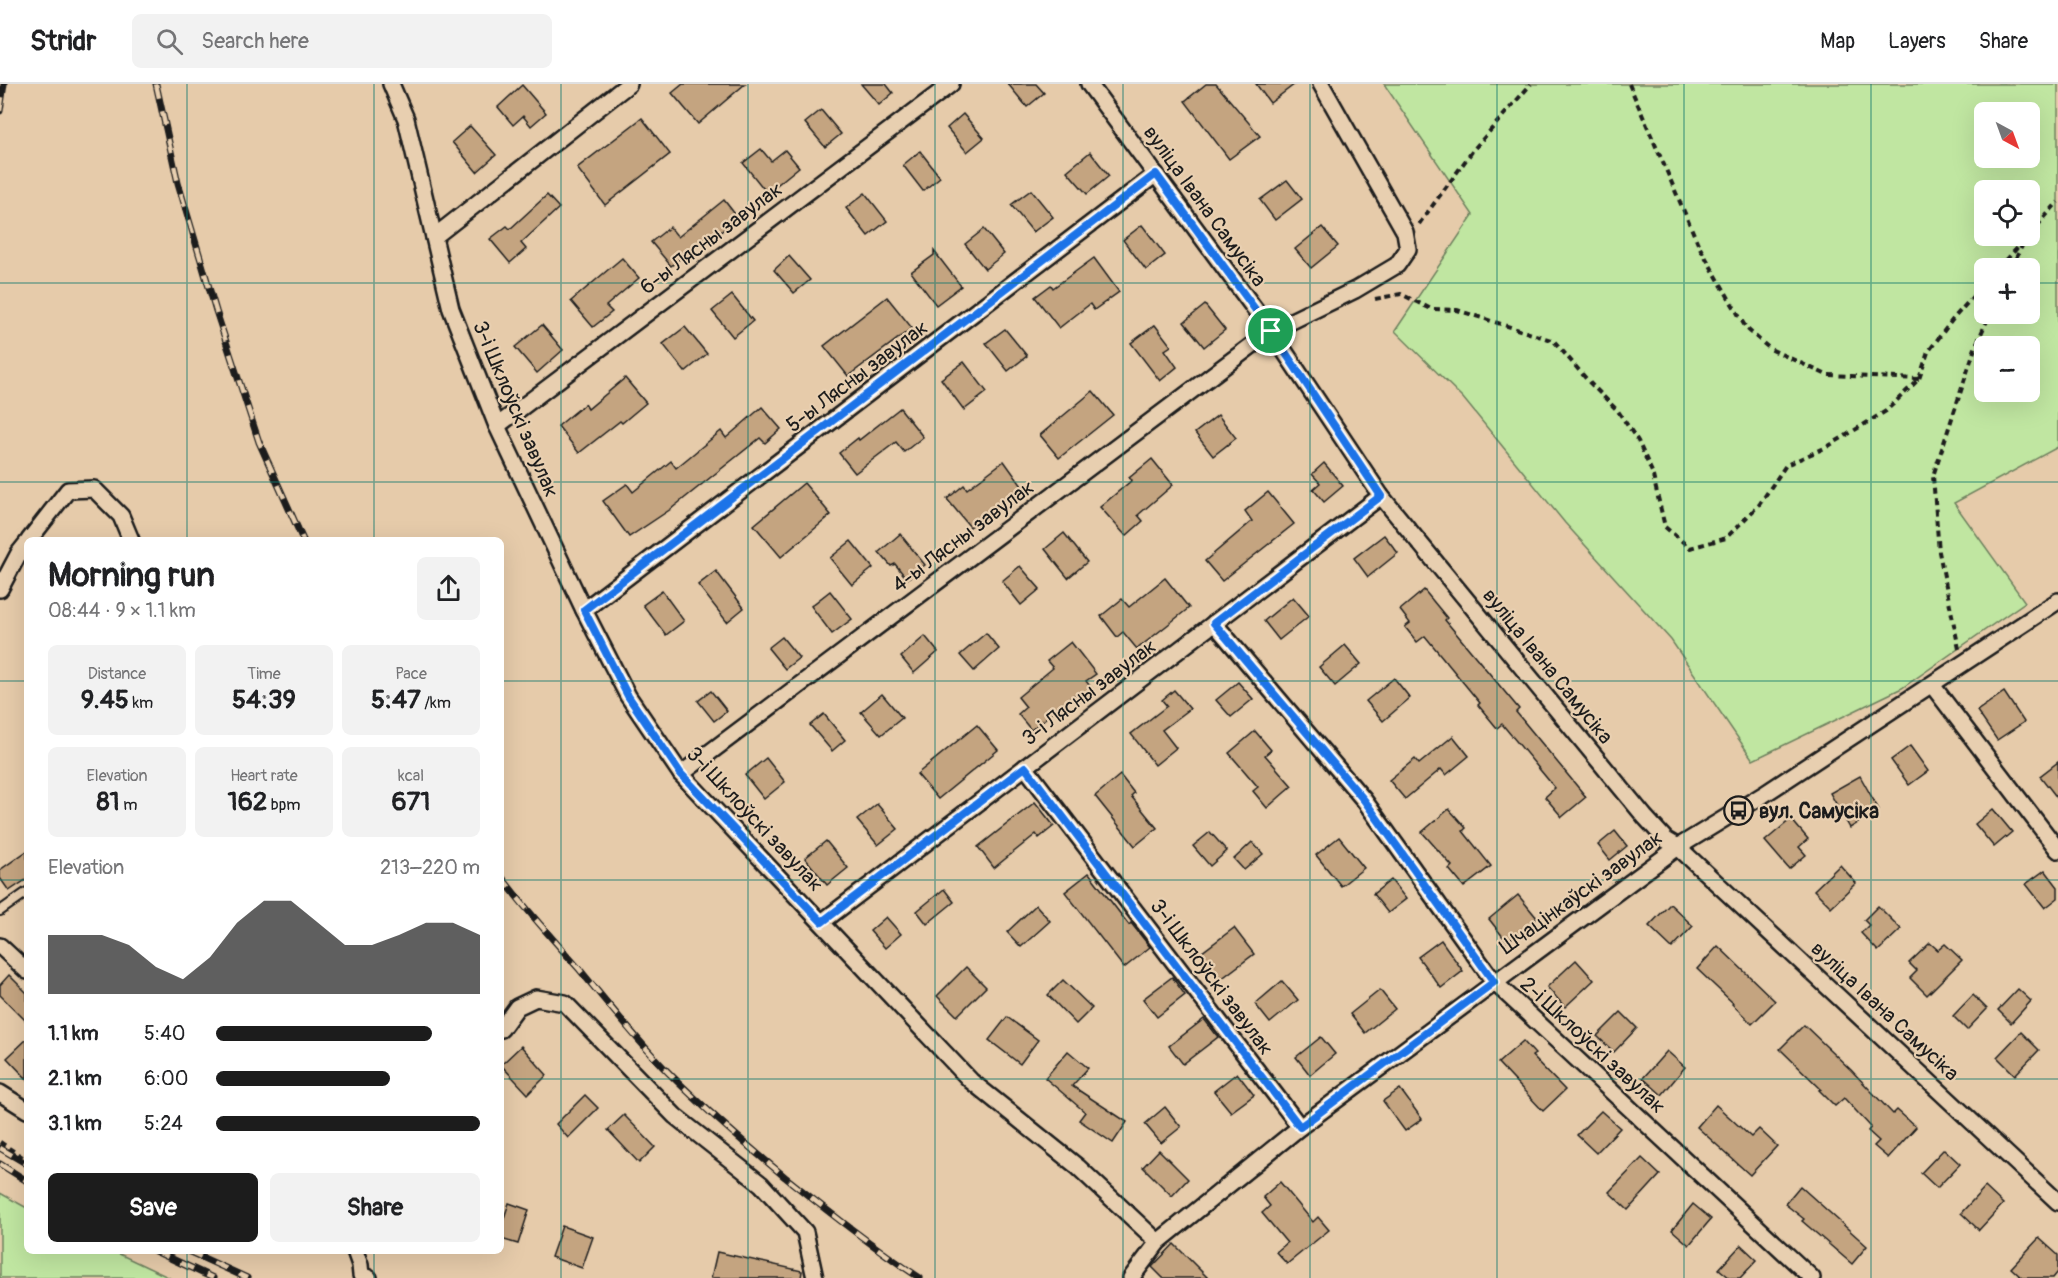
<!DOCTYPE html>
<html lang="en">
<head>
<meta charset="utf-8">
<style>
  :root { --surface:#fff; --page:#f2f2f2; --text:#202124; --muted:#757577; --line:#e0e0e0; --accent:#1c1c1c }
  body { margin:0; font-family:Pangolin,sans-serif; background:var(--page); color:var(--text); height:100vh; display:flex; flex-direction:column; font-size:22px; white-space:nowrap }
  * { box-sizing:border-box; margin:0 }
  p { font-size:20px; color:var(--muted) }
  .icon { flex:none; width:33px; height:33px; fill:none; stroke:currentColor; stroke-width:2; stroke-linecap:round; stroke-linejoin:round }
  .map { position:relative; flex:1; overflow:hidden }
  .side { position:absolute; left:24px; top:453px; width:480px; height:717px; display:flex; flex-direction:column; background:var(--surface); border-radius:9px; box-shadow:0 6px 24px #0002 }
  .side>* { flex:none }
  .needle { width:39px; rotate:139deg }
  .buttons { position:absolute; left:1974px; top:18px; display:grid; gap:12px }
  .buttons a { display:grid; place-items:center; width:66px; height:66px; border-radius:9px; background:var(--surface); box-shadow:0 6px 24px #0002; font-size:30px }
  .pin { position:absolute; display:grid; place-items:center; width:51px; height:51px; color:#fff; margin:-26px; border:3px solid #fff; border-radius:50%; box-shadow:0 2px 6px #0007 }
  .round { display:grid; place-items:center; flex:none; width:63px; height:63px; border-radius:9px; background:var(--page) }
  .summary { display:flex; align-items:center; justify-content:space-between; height:102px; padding:0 24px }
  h1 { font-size:33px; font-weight:700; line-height:45px }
  .stats { display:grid; grid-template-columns:repeat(3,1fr); gap:9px; height:102px; padding:6px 24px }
  .stats div { display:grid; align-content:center; border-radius:9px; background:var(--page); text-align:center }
  .stats b { font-size:26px; font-weight:700 }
  .stats small { font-size:16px; font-weight:400 }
  .stats p { font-size:16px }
  .chart { height:168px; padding:12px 24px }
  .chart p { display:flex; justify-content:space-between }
  .chart svg { width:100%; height:108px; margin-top:6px; fill:var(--accent); opacity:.7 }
  .primary-button { display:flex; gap:12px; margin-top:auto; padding:12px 24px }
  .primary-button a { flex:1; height:69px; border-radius:9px; background:var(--accent); color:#fff; font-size:24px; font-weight:700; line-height:69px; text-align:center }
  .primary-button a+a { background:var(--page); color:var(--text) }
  ul { padding:0 24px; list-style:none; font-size:20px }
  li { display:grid; grid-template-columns:96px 72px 1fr; align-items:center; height:45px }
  li i { height:15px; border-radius:8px; background:var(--accent) }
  header { display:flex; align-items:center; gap:36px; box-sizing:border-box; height:84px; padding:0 30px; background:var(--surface); border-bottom:2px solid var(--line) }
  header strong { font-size:28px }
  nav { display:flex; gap:33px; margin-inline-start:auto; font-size:21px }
  .search { width:420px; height:54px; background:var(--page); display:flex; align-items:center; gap:15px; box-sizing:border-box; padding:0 21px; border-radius:9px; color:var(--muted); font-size:22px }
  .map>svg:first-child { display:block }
</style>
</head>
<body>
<header>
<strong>Stridr</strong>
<div class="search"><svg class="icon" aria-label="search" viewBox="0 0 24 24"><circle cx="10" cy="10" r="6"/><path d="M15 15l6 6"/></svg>Search here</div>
<nav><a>Map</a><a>Layers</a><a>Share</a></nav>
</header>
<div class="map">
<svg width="2058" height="1194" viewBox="0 0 2058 1194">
  <rect width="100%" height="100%" fill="#e6cbaa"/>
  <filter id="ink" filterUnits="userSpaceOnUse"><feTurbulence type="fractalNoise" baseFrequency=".0167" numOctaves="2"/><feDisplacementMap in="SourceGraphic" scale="12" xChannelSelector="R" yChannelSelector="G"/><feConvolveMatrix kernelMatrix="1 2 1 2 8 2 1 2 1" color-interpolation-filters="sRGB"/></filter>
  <g filter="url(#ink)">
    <g fill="#c0e6a1" stroke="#6e815e" stroke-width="1.5" fill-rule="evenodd">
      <path d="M1384,0h674v363l-104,56 71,99 -123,86 -149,72 -82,-120 -106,-117 -102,-125 -68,-67 78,-116zM1984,28h46v46h-46zM1984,106h46v46h-46zM1984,184h46v46h-46zM1984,262h46v46h-46z"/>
      <polygon points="0,1109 27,1124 27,1167 113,1167 170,1194 0,1194"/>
    </g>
    <g fill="#c4a480" stroke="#1c1c1c" stroke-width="1.5">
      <polygon points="683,0 745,0 698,40 672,9"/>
      <polygon points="861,0 886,0 893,9 879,21"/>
      <polygon points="1008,0 1036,0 1044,9 1027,23"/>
      <polygon points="1206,0 1216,0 1260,52 1229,75 1185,17"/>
      <polygon points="1256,0 1295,0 1270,19"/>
      <polygon points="522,1 546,29 531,42 523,32 513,41 498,23"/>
      <polygon points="821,26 841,50 825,63 805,39"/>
      <polygon points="963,30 984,54 967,68 947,44"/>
      <polygon points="642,34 670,70 605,121 577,84"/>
      <polygon points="470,42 496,71 477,88 452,58"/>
      <polygon points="761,65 771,77 785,66 799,83 767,109 743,79"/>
      <polygon points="920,67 940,93 923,107 903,81"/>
      <polygon points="1090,68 1109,92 1087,110 1067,87"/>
      <polygon points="1287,96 1302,115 1275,136 1260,116"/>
      <polygon points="1031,106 1053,133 1033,148 1011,121"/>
      <polygon points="865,109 887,137 868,152 846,124"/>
      <polygon points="547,111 559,124 521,159 526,165 510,179 490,155 507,142 510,145"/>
      <polygon points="724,116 738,134 712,155 709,151 671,182 651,158 670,143 678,153"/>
      <polygon points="1142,141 1165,171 1146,186 1123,156"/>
      <polygon points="1322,143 1338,162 1311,184 1295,165"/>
      <polygon points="984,145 1004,170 985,185 965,160"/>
      <polygon points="934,167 961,202 936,221 911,188 934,171"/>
      <polygon points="789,172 810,196 794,209 774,186"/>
      <polygon points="622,174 639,194 606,222 612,228 593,243 571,217"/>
      <polygon points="1094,174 1119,208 1094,226 1090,220 1059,244 1035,213 1051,201 1053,204"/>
      <polygon points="732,211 753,237 733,253 712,227"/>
      <polygon points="887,213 912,244 848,292 824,262"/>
      <polygon points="1205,221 1225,246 1204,263 1184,238"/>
      <polygon points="542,241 563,266 537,289 515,263"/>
      <polygon points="1155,241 1171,262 1165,266 1177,283 1160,297 1131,259"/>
      <polygon points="685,243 707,270 685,288 663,260"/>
      <polygon points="1005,245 1027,272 1008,287 986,259"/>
      <polygon points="964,278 987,308 964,326 941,295"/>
      <polygon points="625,294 646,319 622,339 620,337 579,369 558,342 585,320 588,325"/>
      <polygon points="1093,307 1113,331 1059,374 1040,351"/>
      <polygon points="762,323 781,345 765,359 760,354 671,425 629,453 603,417 627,400 633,408 671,377 676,384 721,347 726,354"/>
      <polygon points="900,324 923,353 904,368 896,358 855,389 839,369 858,354 859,356"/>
      <polygon points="1218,331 1236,354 1213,372 1195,349"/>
      <polygon points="1152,375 1173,401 1138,431 1143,437 1126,452 1100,423 1132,396 1129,394"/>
      <polygon points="1004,377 1022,402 986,429 987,430 970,443 947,415 964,401 967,405"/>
      <polygon points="1324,379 1343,402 1324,418 1313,405 1320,399 1312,390"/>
      <polygon points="804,399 831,431 781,473 754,441"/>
      <polygon points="1268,408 1294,440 1222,497 1205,477 1252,437 1245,427"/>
      <polygon points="1064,449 1087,478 1068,494 1045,465"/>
      <polygon points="900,450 925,481 907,495 895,480 891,482 879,468"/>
      <polygon points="1384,451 1398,469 1368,493 1354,474"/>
      <polygon points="851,457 873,484 852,501 830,474"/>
      <polygon points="1020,482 1040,505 1021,521 1002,497"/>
      <polygon points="716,487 744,524 727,538 698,501"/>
      <polygon points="1165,494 1189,524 1137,565 1123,548 1117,553 1101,532 1122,515 1129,523"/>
      <polygon points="1424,506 1447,534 1445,536 1519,625 1516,628 1586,713 1562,733 1545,713 1555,704 1502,640 1497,644 1478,621 1480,619 1425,552 1417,558 1405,543 1410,539 1400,526"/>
      <polygon points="662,507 684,537 666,551 643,521"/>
      <polygon points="830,507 852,535 832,550 811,522"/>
      <polygon points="1293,513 1309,532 1279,556 1264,537"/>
      <polygon points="986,549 999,565 974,587 960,571"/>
      <polygon points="925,552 938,568 914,589 901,573"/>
      <polygon points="782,553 799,574 785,585 768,564"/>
      <polygon points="1071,558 1096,590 1086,597 1093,606 1079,617 1074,611 1031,646 1018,630 1026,623 1018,613 1053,584 1047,577"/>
      <polygon points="1345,561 1361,580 1335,602 1319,583"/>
      <polygon points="1394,594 1410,614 1383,637 1366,617"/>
      <polygon points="1238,598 1253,615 1231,633 1216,616"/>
      <polygon points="1174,606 1190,625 1162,646 1176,664 1155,681 1131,650 1167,622 1162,616"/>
      <polygon points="711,607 727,627 714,637 698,617"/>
      <polygon points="2004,608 2024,638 1997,656 1977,627"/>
      <polygon points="882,610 902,634 881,651 861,628"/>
      <polygon points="824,630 845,656 832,667 810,641"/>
      <polygon points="977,641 998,666 938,715 917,690"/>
      <polygon points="1255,647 1271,666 1265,671 1292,702 1267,724 1253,707 1258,703 1229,669"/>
      <polygon points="1453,652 1469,672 1446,691 1441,685 1405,715 1389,696 1415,675 1419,680"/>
      <polygon points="1910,662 1928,687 1909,701 1891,676"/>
      <polygon points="766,674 785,698 764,715 745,691"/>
      <polygon points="2058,678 2058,715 2040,692"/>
      <polygon points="1120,691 1134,709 1131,712 1157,744 1135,762 1095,712"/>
      <polygon points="1860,692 1879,726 1850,744 1830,709"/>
      <polygon points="1035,718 1054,742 1039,754 1036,750 994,784 978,763"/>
      <polygon points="877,720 898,745 878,761 857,736"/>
      <polygon points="1449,725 1466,744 1463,747 1491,782 1464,803 1449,785 1452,782 1422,748"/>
      <polygon points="1993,725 2012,748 1994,763 1975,740"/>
      <polygon points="1791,735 1808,755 1799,763 1806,771 1789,785 1765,757"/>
      <polygon points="1615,747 1627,762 1610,776 1598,761"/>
      <polygon points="1210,748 1227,767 1210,782 1193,762"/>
      <polygon points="1339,753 1364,784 1341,802 1316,771"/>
      <polygon points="826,757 848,784 827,801 805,774"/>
      <polygon points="1252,758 1263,770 1244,786 1234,775"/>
      <polygon points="27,767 27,795 9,807 0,794 0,786"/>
      <polygon points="1840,781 1856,799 1831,823 1814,806"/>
      <polygon points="2045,786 2058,803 2058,814 2045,824 2026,800"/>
      <polygon points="1089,789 1129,841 1131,839 1150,863 1124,884 1065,808"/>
      <polygon points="1391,796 1406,815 1388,829 1373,810"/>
      <polygon points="944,805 954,818 927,840 917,827"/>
      <polygon points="1518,811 1537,834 1507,858 1489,835"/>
      <polygon points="1670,820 1693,842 1672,864 1649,842"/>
      <polygon points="1036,821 1050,837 1021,863 1007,848"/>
      <polygon points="1878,822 1901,845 1878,867 1861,849 1869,841 1864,836"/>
      <polygon points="886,833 901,850 885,864 870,847"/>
      <polygon points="1234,844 1254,870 1221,895 1201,869"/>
      <polygon points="1441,856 1463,887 1441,904 1418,873"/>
      <polygon points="1930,859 1938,866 1945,860 1962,876 1927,911 1910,894 1917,887 1909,879"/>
      <polygon points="1718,862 1775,917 1752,940 1732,920 1733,919 1697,885"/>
      <polygon points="1576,876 1594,896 1565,923 1547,903"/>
      <polygon points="966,883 986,903 957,932 937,912"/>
      <polygon points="9,891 27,909 27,938 0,911 0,901"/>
      <polygon points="1172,893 1185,911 1157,933 1143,915"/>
      <polygon points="1063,896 1092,924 1076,940 1048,911"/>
      <polygon points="1282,897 1298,916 1270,939 1255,920"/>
      <polygon points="2018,905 2031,917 2011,939 1998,926"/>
      <polygon points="1380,906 1395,925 1365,949 1350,930"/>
      <polygon points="1973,911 1987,925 1967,946 1953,932"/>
      <polygon points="1621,928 1637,944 1614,968 1597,952"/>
      <polygon points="1007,933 1038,956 1020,980 989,956"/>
      <polygon points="1204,935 1218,953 1183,980 1169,962"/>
      <polygon points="1804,941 1851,986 1893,1030 1897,1026 1916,1043 1888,1074 1874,1062 1879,1057 1868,1047 1871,1043 1844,1014 1835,1022 1819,1006 1821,1005 1780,965"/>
      <polygon points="2021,948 2039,966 2015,991 1997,973"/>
      <polygon points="1321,953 1335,970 1310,991 1296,973"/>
      <polygon points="27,955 27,995 7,974"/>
      <polygon points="1523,957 1535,970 1532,972 1565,1006 1543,1027 1498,979"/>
      <polygon points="521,962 547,991 528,1010 501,981"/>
      <polygon points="1068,967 1088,984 1072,1002 1127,1038 1113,1059 1079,1036 1085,1028 1045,994"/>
      <polygon points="1667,967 1685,983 1662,1011 1643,994"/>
      <polygon points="1237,989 1254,1011 1231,1028 1214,1007"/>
      <polygon points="1400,1005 1422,1035 1405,1047 1383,1017"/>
      <polygon points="585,1011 598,1024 568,1054 556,1040"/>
      <polygon points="1716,1021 1751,1053 1759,1045 1777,1062 1750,1091 1697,1043"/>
      <polygon points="1165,1023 1181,1043 1161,1059 1145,1040"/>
      <polygon points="1601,1027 1620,1044 1596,1069 1577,1051"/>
      <polygon points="624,1031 655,1063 639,1079 608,1046"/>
      <polygon points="1944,1065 1960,1080 1937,1104 1921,1089"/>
      <polygon points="1159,1066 1188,1095 1172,1112 1143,1083"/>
      <polygon points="1642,1074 1660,1091 1628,1126 1609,1108"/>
      <polygon points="1280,1098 1313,1138 1318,1133 1329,1146 1287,1180 1276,1168 1287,1159 1262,1129 1270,1122 1263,1113"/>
      <polygon points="1800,1102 1867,1162 1852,1180 1802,1137 1804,1135 1785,1120"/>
      <polygon points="1985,1103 2003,1120 1979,1146 1961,1129"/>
      <polygon points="509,1119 529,1126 518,1160 501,1155 501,1143"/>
      <polygon points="1693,1120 1711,1135 1689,1161 1672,1146"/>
      <polygon points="562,1142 593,1153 582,1184 551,1173"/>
      <polygon points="2039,1154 2058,1171 2058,1188 2053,1194 2022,1194 2011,1184"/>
      <polygon points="1174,1160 1208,1194 1163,1194 1152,1183"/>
      <polygon points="1741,1161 1757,1176 1740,1194 1730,1194 1719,1185"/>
      <polygon points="717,1168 802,1187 801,1194 711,1194"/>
    </g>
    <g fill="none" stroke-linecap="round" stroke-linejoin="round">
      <defs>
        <polyline id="service" points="0,827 27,808"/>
        <g id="minor">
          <polyline points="391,0 406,35 451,225 497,342 584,526 628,612 681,690 971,997 1078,1083 1158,1158"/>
          <polyline points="1089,0 1271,247 1381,412 1645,733 1666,756 1678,763 2058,1118"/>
          <polyline points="434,153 629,0"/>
          <polyline points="497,342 951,0"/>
          <polyline points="29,456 68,406 94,405 121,432 131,456"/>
          <polyline points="0,505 19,469 27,459"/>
          <polyline points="584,526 1156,90"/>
          <polyline points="1214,539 1364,716 1494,898 1812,1194"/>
          <polyline points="1932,601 2058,766"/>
          <polyline points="1025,683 1300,1043"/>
          <polyline points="681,690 1271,247 1355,206 1397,181 1408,165 1405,148 1321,0"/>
          <polyline points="822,838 1381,412"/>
          <polyline points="0,862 27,887"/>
          <polyline points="501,945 517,923 536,914 565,919 675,1032 761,1100 805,1148 815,1194"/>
          <polyline points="0,1009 27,1026"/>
          <polyline points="355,1167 360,1181 361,1191 369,1194"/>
          <polyline points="1131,1194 1158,1158 1300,1043 1678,763 1763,711 2058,517"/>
        </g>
      </defs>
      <use href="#service" stroke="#1c1c1c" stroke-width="12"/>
      <use href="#minor" stroke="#1c1c1c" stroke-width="20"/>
      <g stroke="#1c1c1c" stroke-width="4" stroke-dasharray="6 4.5" stroke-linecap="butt">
        <polyline points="1629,0 1699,162 1746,244 1770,265 1827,291 1919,295"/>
        <polyline points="1419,140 1474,65 1531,0"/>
        <polyline points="2030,150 2058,118"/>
        <polyline points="1999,184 2028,152"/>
        <polyline points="2011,184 2022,162"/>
        <polyline points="1375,215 1401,210 1431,225 1457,226 1554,257 1589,298 1618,327 1638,357 1652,388 1665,443 1690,464 1726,454 1759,421 1786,381 1827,363 1886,327 1919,295 1928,268 1953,235 1984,200"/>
        <polyline points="1959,565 1939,468 1933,392 1976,261 1990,230"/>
        <polyline points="0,1058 27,1076"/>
      </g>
      <use href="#service" stroke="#e8cfb0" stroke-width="8"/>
      <use href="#minor" stroke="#e8cfb0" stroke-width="15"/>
      <defs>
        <g id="rail">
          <polyline points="156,0 178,99 216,227 259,358 303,456"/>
          <polyline points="0,27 4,0"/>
          <path d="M501,792c24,33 52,63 79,94 27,33 54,66 83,97 38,39 80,75 122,110 44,35 88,70 135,101"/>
          <polyline points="0,1064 27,1080"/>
          <polyline points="0,1080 27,1097"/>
          <polyline points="155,1167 213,1194"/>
          <polyline points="188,1167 247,1194"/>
        </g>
      </defs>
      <use href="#rail" stroke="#1c1c1c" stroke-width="7"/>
      <use href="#rail" stroke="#e8cfb0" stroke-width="4.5" stroke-dasharray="14" stroke-linecap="butt"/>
    </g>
  </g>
  <g fill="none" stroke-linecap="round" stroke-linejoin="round" filter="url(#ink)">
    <defs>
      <polygon id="route" points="1156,90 1271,247 1381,412 1214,539 1364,716 1494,898 1300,1043 1025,683 822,838 681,690 628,612 584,526"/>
    </defs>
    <use href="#route" stroke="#fff" stroke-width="12"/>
    <use href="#route" stroke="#1a73e8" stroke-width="8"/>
  </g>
  <path fill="none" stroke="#0f766e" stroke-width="1.5" stroke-opacity="0.55" d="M187,0v456M374,0v456M561,0v1194M748,0v1194M935,0v1194M1123,0v1194M1310,0v1194M1497,0v1194M1684,0v1194M1871,0v1194M0,199h1984M2030,199h28M0,398h2058M0,597h27M501,597h1557M0,796h27M501,796h1557M0,995h27M501,995h1557M187,1167v27M374,1167v27"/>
  <defs>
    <symbol id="bus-ring" viewBox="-11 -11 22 22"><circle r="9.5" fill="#e8cfb0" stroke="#1c1c1c" stroke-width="1.5"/><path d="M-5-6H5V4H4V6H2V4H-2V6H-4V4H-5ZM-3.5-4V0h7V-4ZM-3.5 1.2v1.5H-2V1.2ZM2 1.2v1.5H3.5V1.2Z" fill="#1c1c1c"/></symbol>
  </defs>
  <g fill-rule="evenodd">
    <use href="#bus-ring" x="1722" y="710" width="33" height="33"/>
  </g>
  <g text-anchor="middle" stroke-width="4.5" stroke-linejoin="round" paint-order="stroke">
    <g font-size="21" fill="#1c1c1c" stroke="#e8cfb0">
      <text transform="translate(1205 122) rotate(54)" y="7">вуліца Івана Самусіка</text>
      <text transform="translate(711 154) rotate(-37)" y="7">6-ы Лясны завулак</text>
      <text transform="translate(857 292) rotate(-37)" y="7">5-ы Лясны завулак</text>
      <text transform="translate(516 325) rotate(67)" y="7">3-і Шклоўскі завулак</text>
      <text transform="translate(963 452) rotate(-37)" y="7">4-ы Лясны завулак</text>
      <text transform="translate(1548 582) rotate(51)" y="7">вуліца Івана Самусіка</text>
      <text transform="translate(1089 608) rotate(-37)" y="7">3-і Лясны завулак</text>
      <text transform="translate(755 735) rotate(47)" y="7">3-і Шклоўскі завулак</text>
      <text transform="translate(1581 808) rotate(-36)" y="7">Шчацінкаўскі завулак</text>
      <text transform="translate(1212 893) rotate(53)" y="7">3-і Шклоўскі завулак</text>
      <text transform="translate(1885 927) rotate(43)" y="7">вуліца Івана Самусіка</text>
      <text transform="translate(1593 961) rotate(43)" y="7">2-і Шклоўскі завулак</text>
    </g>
    <g font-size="21" font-weight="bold" fill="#1c1c1c" stroke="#e8cfb0" text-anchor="start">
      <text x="1759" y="734">вул. Самусіка</text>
    </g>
  </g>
</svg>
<div class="buttons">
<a><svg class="needle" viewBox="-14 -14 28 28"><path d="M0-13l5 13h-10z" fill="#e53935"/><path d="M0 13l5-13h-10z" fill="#757577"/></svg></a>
<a><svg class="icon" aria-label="locate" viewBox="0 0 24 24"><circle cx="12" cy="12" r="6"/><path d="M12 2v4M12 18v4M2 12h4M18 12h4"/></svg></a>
<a>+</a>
<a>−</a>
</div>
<div class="pin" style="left:1271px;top:247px;background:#1e9e55"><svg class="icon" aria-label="arrive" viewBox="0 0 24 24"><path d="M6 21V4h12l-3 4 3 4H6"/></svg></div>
<section class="side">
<div class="summary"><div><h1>Morning run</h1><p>08:44 · 9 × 1.1 km</p></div><a class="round"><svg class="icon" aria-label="share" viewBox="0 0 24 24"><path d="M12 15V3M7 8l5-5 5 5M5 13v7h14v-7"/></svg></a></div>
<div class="stats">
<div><p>Distance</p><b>9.45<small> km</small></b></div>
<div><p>Time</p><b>54:39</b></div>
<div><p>Pace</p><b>5:47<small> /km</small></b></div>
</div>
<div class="stats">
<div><p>Elevation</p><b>81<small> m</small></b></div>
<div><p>Heart rate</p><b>162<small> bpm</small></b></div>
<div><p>kcal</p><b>671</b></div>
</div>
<div class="chart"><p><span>Elevation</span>213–220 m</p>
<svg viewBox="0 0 160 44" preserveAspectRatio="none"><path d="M0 44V20L10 20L20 20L30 24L40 33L50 38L60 29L70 15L80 6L90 6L100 15L110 24L120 24L130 20L140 15L150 15L160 20V44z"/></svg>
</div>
<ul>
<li><b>1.1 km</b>5:40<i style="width:82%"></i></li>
<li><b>2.1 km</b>6:00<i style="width:66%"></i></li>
<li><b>3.1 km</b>5:24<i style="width:100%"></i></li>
</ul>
<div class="primary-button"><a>Save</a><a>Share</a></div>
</section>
</div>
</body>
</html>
